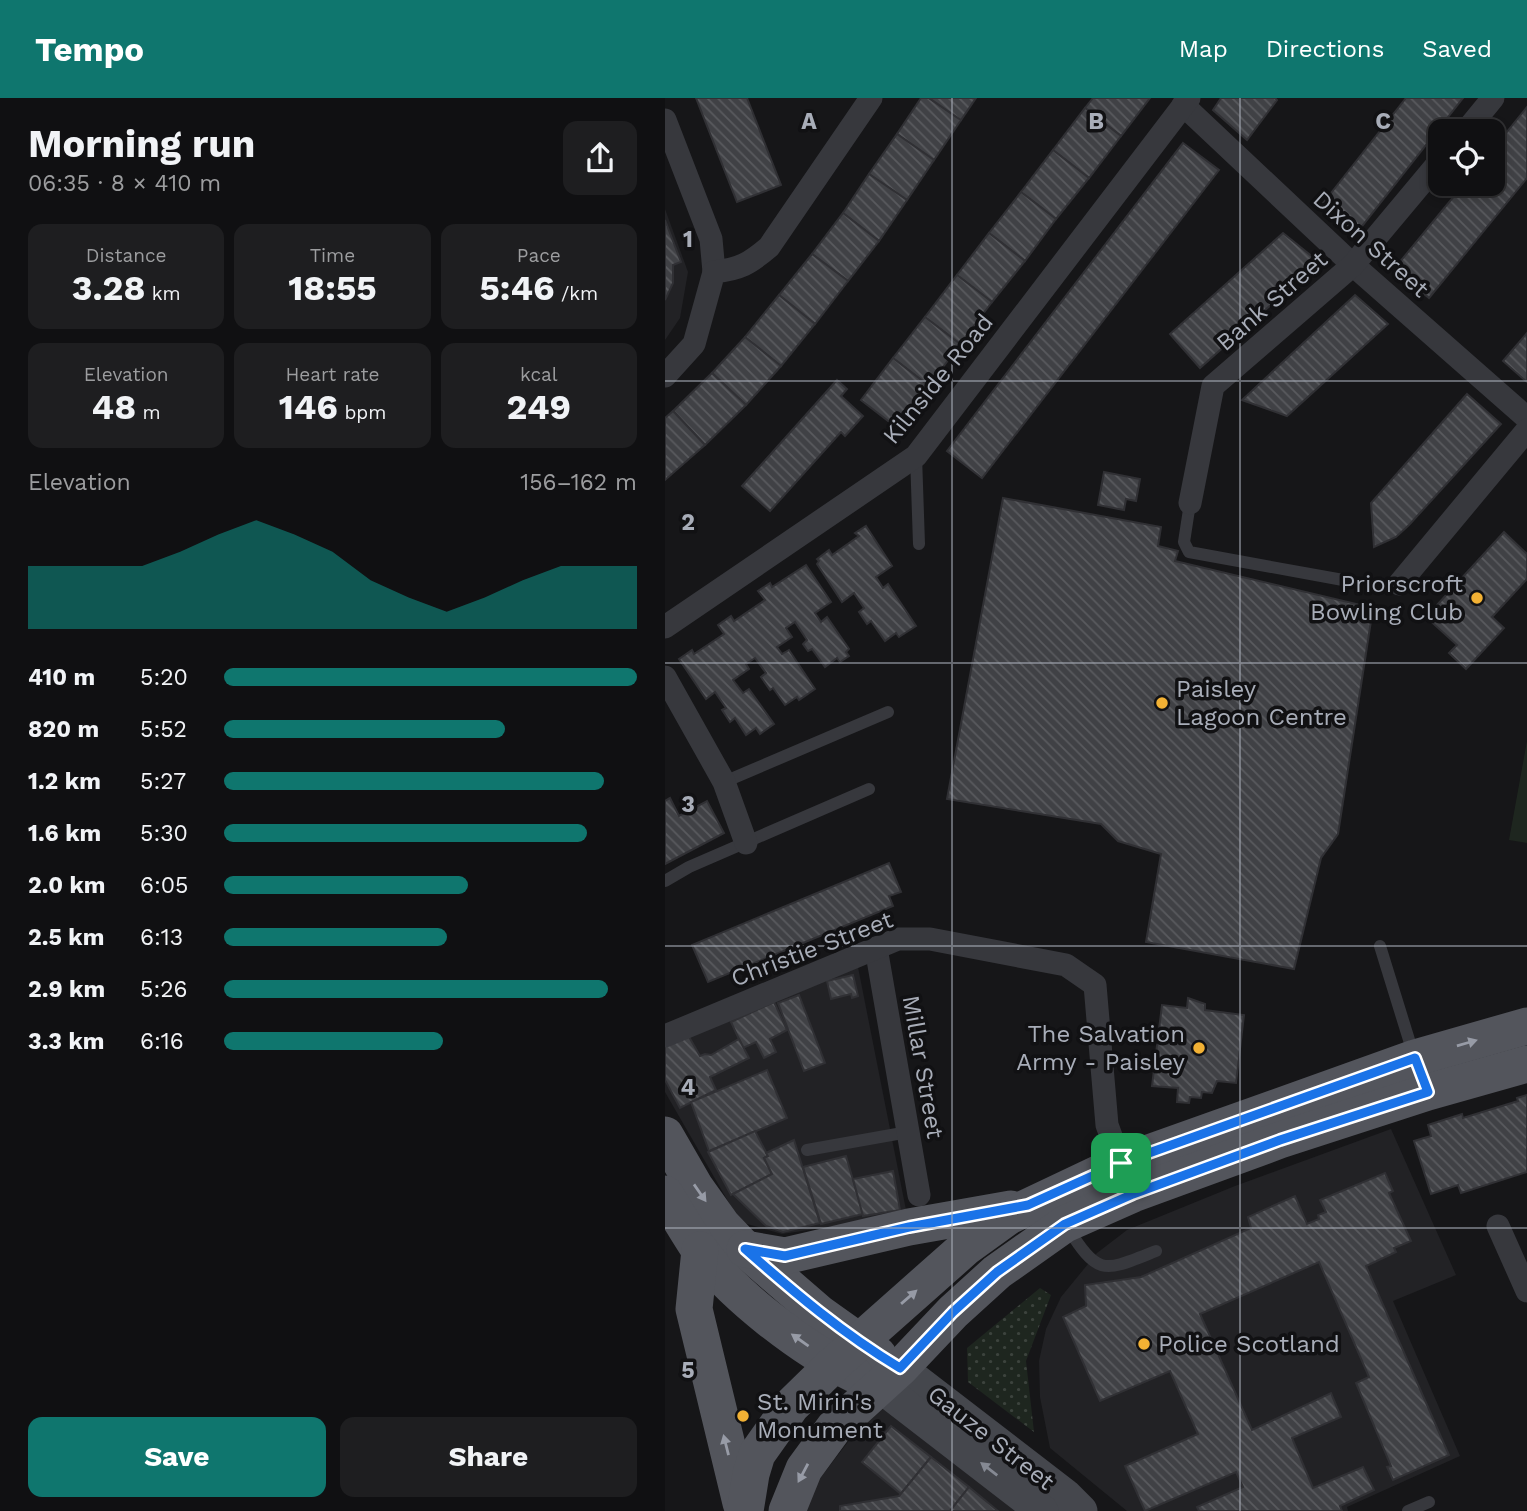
<!DOCTYPE html>
<html lang="en">
<head>
<meta charset="utf-8">
<style>
  :root { --surface:#101012; --page:#1e1e20; --text:#f1f3f6; --muted:#9c9d9f; --line:#303032; --accent:#0f766e }
  body { margin:0; font-family:"Work Sans",sans-serif; background:var(--page); color:var(--text); height:100vh; display:flex; flex-direction:column; font-size:26px; white-space:nowrap }
  * { box-sizing:border-box; margin:0 }
  p { font-size:23px; color:var(--muted) }
  .icon { flex:none; width:38px; height:38px; fill:none; stroke:currentColor; stroke-width:2; stroke-linecap:round; stroke-linejoin:round }
  .map { position:relative; flex:1; overflow:hidden }
  .drawer { display:flex; flex-direction:column; background:var(--surface); width:665px }
  .drawer>* { flex:none }
  .buttons { position:absolute; left:763px; top:21px; display:grid; gap:14px }
  .buttons a { display:grid; place-items:center; width:77px; height:77px; border-radius:14px; background:var(--surface); box-shadow:0 4px 10px #0003,0 0 0 2px var(--line); font-size:35px }
  .pin { position:absolute; display:grid; place-items:center; width:60px; height:60px; color:#fff; margin:-30px; border-radius:14px; box-shadow:0 4px 10px #0006 }
  .round { display:grid; place-items:center; flex:none; width:74px; height:74px; border-radius:14px; background:var(--page) }
  .head { display:flex; align-items:center; justify-content:space-between; height:119px; padding:0 28px }
  h1 { font-size:38px; font-weight:700; line-height:52px }
  .figures { display:grid; grid-template-columns:repeat(3,1fr); gap:10px; height:119px; padding:7px 28px }
  .figures div { display:grid; align-content:center; border-radius:14px; background:var(--page); text-align:center }
  .figures b { font-size:35px; font-weight:700 }
  .figures small { font-size:19px; font-weight:400 }
  .figures p { font-size:19px }
  .chart { height:196px; padding:14px 28px }
  .chart p { display:flex; justify-content:space-between }
  .chart svg { width:100%; height:126px; margin-top:7px; fill:var(--accent); opacity:.7 }
  .cta { display:flex; gap:14px; margin-top:auto; padding:14px 28px }
  .cta a { flex:1; height:80px; border-radius:14px; background:var(--accent); color:#fff; font-size:28px; font-weight:700; line-height:80px; text-align:center }
  .cta a+a { background:var(--page); color:var(--text) }
  ul { padding:0 28px; list-style:none; font-size:23px }
  li { display:grid; grid-template-columns:112px 84px 1fr; align-items:center; height:52px }
  li i { height:18px; border-radius:9px; background:var(--accent) }
  header { display:flex; align-items:center; gap:42px; box-sizing:border-box; height:98px; padding:0 35px; background:var(--accent); color:#fff }
  header strong { font-size:33px }
  nav { display:flex; gap:38px; margin-inline-start:auto; font-size:24px }
  main { display:flex; flex:1; min-height:0 }
  .map>svg:first-child { display:block }
</style>
</head>
<body>
<header>
<strong>Tempo</strong>
<nav><a>Map</a><a>Directions</a><a>Saved</a></nav>
</header>
<main>
<section class="drawer">
<div class="head"><div><h1>Morning run</h1><p>06:35 · 8 × 410 m</p></div><a class="round"><svg class="icon" aria-label="share" viewBox="0 0 24 24"><path d="M12 15V3M7 8l5-5 5 5M5 13v7h14v-7"/></svg></a></div>
<div class="figures">
<div><p>Distance</p><b>3.28<small> km</small></b></div>
<div><p>Time</p><b>18:55</b></div>
<div><p>Pace</p><b>5:46<small> /km</small></b></div>
</div>
<div class="figures">
<div><p>Elevation</p><b>48<small> m</small></b></div>
<div><p>Heart rate</p><b>146<small> bpm</small></b></div>
<div><p>kcal</p><b>249</b></div>
</div>
<div class="chart"><p><span>Elevation</span>156–162 m</p>
<svg viewBox="0 0 160 44" preserveAspectRatio="none"><path d="M0 44V22L10 22L20 22L30 22L40 17L50 11L60 6L70 11L80 17L90 27L100 33L110 38L120 33L130 27L140 22L150 22L160 22V44z"/></svg>
</div>
<ul>
<li><b>410 m</b>5:20<i style="width:100%"></i></li>
<li><b>820 m</b>5:52<i style="width:68%"></i></li>
<li><b>1.2 km</b>5:27<i style="width:92%"></i></li>
<li><b>1.6 km</b>5:30<i style="width:88%"></i></li>
<li><b>2.0 km</b>6:05<i style="width:59%"></i></li>
<li><b>2.5 km</b>6:13<i style="width:54%"></i></li>
<li><b>2.9 km</b>5:26<i style="width:93%"></i></li>
<li><b>3.3 km</b>6:16<i style="width:53%"></i></li>
</ul>
<div class="cta"><a>Save</a><a>Share</a></div>
</section>
<div class="map">
<svg width="862" height="1413" viewBox="0 0 862 1413">
  <defs>
    <pattern id="grass-dots" width="8" height="8" patternUnits="userSpaceOnUse" patternTransform="scale(1.75)"><rect width="8" height="8" fill="#1e261f"/><path d="M2 2h.1M6 6h.1" fill="none" stroke="#3c433d" stroke-width="1.8" stroke-linecap="round"/></pattern>
    <pattern id="building-back-hatch" width="6" height="6" patternUnits="userSpaceOnUse" patternTransform="scale(1.75)"><rect width="6" height="6" fill="#404145"/><path d="M-1 5l2 2M0 0l6 6M5-1l2 2" fill="none" stroke="#595a5e"/></pattern>
  </defs>
  <rect width="100%" height="100%" fill="#161618"/>
  <g fill="#222225">
    <polygon points="0,111 23,174 15,220 0,242"/>
    <polygon points="192,864 242,1117 117,1136 75,1124 0,994 0,947"/>
    <polygon points="726,1031 791,1177 728,1203 795,1358 682,1409 683,1413 462,1413 385,1350 375,1299 374,1263 381,1231 396,1199 432,1155 462,1132 570,1088"/>
    <polygon points="212,1306 379,1413 130,1413"/>
  </g>
  <polygon fill="url(#grass-dots)" points="375,1190 386,1197 361,1263 369,1334 303,1284 302,1250"/>
  <polygon fill="#1e261f" points="862,643 862,745 844,742"/>
  <g fill="url(#building-back-hatch)" stroke="#303034" stroke-width="2">
    <polygon points="31,0 82,0 116,87 72,104"/>
    <polygon points="256,0 264,0 296,22 269,62 232,36"/>
    <polygon points="264,0 311,0 296,22"/>
    <polygon points="428,0 485,0 456,38 420,10"/>
    <polygon points="556,0 610,0 612,2 582,42 548,12"/>
    <polygon points="741,0 798,0 690,137 655,109"/>
    <polygon points="862,9 862,80 764,200 729,171 799,86 828,86 828,51"/>
    <polygon points="420,10 456,38 424,80 388,52"/>
    <polygon points="232,36 269,62 242,102 204,76"/>
    <polygon points="518,45 554,72 317,380 282,353"/>
    <polygon points="388,52 424,80 391,121 356,94"/>
    <polygon points="204,76 242,102 214,143 178,115"/>
    <polygon points="356,94 391,121 360,163 324,135"/>
    <polygon points="178,115 214,143 183,183 147,156"/>
    <polygon points="0,122 16,164 8,167 8,185 0,202"/>
    <polygon points="324,135 360,163 327,204 292,177"/>
    <polygon points="618,135 654,164 535,270 505,236"/>
    <polygon points="147,156 183,183 150,226 114,197"/>
    <polygon points="292,177 327,204 295,246 260,219"/>
    <polygon points="114,197 150,226 116,268 80,239"/>
    <polygon points="690,197 723,226 622,318 577,302"/>
    <polygon points="260,219 295,246 264,288 228,260"/>
    <polygon points="862,235 862,284 838,263"/>
    <polygon points="80,239 116,268 81,307 47,275"/>
    <polygon points="228,260 264,288 231,329 196,302"/>
    <polygon points="47,275 81,307 40,347 8,313"/>
    <polygon points="172,282 182,291 176,298 198,318 180,338 176,334 105,413 77,388"/>
    <polygon points="802,296 836,326 744,427 731,439 709,449 706,405"/>
    <polygon points="8,313 40,347 0,382 0,320"/>
    <polygon points="439,374 475,381 471,403 461,401 459,412 433,407"/>
    <polygon points="338,400 496,429 493,448 513,453 510,463 708,510 673,736 656,760 629,871 481,844 496,756 453,743 436,726 282,701"/>
    <polygon points="201,428 227,468 211,479 218,490 223,486 251,528 234,539 231,535 220,543 206,523 202,526 194,514 199,510 189,495 177,504 152,466 154,463 152,461 164,452 167,457 194,438 190,435"/>
    <polygon points="839,434 862,456 862,481 827,519 839,530 801,571 784,555 792,547 761,519"/>
    <polygon points="141,467 166,504 150,515 156,524 162,519 184,551 181,554 184,558 175,564 172,560 160,569 147,551 143,553 138,546 142,542 130,524 121,530 127,539 112,549 117,556 124,552 150,591 134,602 132,599 120,607 108,590 105,592 96,579 101,575 90,560 81,566 84,571 68,582 78,595 84,591 109,626 95,636 91,630 81,637 70,620 65,624 57,612 61,610 50,594 41,601 14,561 27,552 29,556 59,536 53,527 66,518 69,523 100,502 93,493 105,485 107,489"/>
    <polygon points="5,700 14,718 42,703 59,735 0,766 0,703"/>
    <polygon points="224,765 236,794 224,798 228,808 43,884 27,847"/>
    <polygon points="188,877 193,898 187,900 186,896 166,901 162,883"/>
    <polygon points="134,897 160,965 139,973 113,905"/>
    <polygon points="523,900 540,906 540,912 579,917 571,985 552,983 547,995 537,994 536,1000 525,999 524,1005 512,1004 513,990 487,988 497,907 522,910"/>
    <polygon points="109,904 122,932 105,941 111,954 99,960 91,944 78,950 66,924"/>
    <polygon points="23,937 35,958 40,956 46,957 74,941 84,960 45,979 51,992 15,1010 0,982 0,946"/>
    <polygon points="102,972 122,1020 44,1053 26,1004"/>
    <polygon points="862,997 862,1074 796,1095 793,1087 766,1096 749,1043 766,1038 763,1027 797,1016 798,1020 853,1003 852,1000"/>
    <polygon points="90,1033 103,1058 99,1060 107,1076 66,1097 43,1054"/>
    <polygon points="129,1042 155,1125 118,1134 101,1128 68,1096 107,1076 99,1060 103,1058 101,1055"/>
    <polygon points="181,1058 198,1116 156,1126 138,1069"/>
    <polygon points="228,1073 235,1112 198,1118 188,1081"/>
    <polygon points="720,1075 728,1093 724,1095 746,1143 729,1150 731,1154 701,1168 784,1357 728,1382 722,1369 726,1368 691,1285 704,1279 654,1164 535,1216 587,1332 666,1295 676,1319 627,1340 648,1390 698,1369 709,1392 675,1408 677,1413 534,1413 532,1409 578,1389 571,1374 480,1413 460,1368 533,1336 505,1273 435,1303 398,1219 421,1208 420,1187 476,1179 586,1130 583,1119 630,1098 642,1126 654,1121 653,1117 661,1114 655,1102"/>
    <polygon points="226,1328 266,1359 236,1396 197,1364"/>
    <polygon points="266,1359 304,1389 285,1413 175,1413 175,1408 234,1398"/>
    <polygon points="304,1389 333,1413 285,1413"/>
  </g>
  <g fill="none" stroke-linecap="round" stroke-linejoin="round">
    <g stroke="#37383d" stroke-width="12">
      <polyline points="251,358 254,446"/>
      <polyline points="525,405 519,444 524,454 678,482"/>
      <polyline points="59,684 223,614"/>
      <polyline points="0,783 24,769 204,691"/>
      <polyline points="715,848 749,958"/>
      <polyline points="142,1052 243,1034"/>
      <path d="M402,1129c32,50 36,45 89,24"/>
      <polyline points="743,1413 764,1404"/>
    </g>
    <g stroke="#37383d" stroke-width="23">
      <polyline points="518,7 688,167 862,320"/>
      <polyline points="0,22 46,141 49,174"/>
      <polyline points="801,33 828,0"/>
      <path d="M0,278l29,-32 20,-72c26,-3 35,-8 55,-25l102,-149"/>
      <polyline points="525,405 548,288 688,167 775,63"/>
      <polyline points="734,486 862,332"/>
      <polyline points="0,529 251,358 524,0"/>
      <polyline points="0,579 59,684 81,745"/>
      <polyline points="211,850 254,1097"/>
      <polyline points="0,938 233,841 265,841 401,867 430,887 442,1027 460,1076"/>
      <polyline points="833,1128 862,1193"/>
    </g>
    <g stroke="#45474d" stroke-width="33">
      <polyline points="235,1270 400,1397 416,1413"/>
      <polyline points="215,1288 377,1413"/>
    </g>
    <g stroke="#53555c" stroke-width="37">
      <polyline points="0,1037 30,1089 57,1127 80,1151 154,1215 213,1257"/>
      <path d="M0,1096c11,18 22,37 34,55 33,46 104,100 155,125"/>
      <polyline points="80,1151 120,1158 244,1129 346,1111"/>
      <polyline points="35,1152 29,1211 76,1405"/>
      <polyline points="80,1413 86,1376 92,1356 126,1308 169,1266 301,1149 344,1118 456,1065 750,960 862,928"/>
      <polyline points="122,1413 139,1371 169,1330 235,1270 288,1214 332,1174 400,1126 468,1096 615,1042 763,994 862,966"/>
    </g>
  </g>
  <defs><path id="oneway-solid" d="M-6-.8H1V-3.2L6.5 0L1 3.2V.8H-6Z" transform="scale(1.75)"/></defs>
  <g fill="#979ba6">
    <use href="#oneway-solid" transform="translate(802 945) rotate(-16)"/>
    <use href="#oneway-solid" transform="translate(35 1095) rotate(55)"/>
    <use href="#oneway-solid" transform="translate(244 1199) rotate(-41)"/>
    <use href="#oneway-solid" transform="translate(135 1242) rotate(-145)"/>
    <use href="#oneway-solid" transform="translate(61 1347) rotate(-104)"/>
    <use href="#oneway-solid" transform="translate(138 1375) rotate(118)"/>
  </g>
  <use fill="#858993" href="#oneway-solid" transform="translate(324 1371) rotate(-142)"/>
  <g fill="none" stroke-linecap="round" stroke-linejoin="round">
    <defs>
      <path id="route" d="M750,960l13,34 -148,48 -147,54 -68,30 -68,48 -44,40 -53,56c-58,-35 -104,-74 -155,-119l40,7 124,-29 119,-22 93,-42z"/>
    </defs>
    <use href="#route" stroke="#fff" stroke-width="14"/>
    <use href="#route" stroke="#1a73e8" stroke-width="9"/>
  </g>
  <path fill="none" stroke="#a8adb8" stroke-width="2" stroke-opacity="0.55" d="M287,0v1413M575,0v1413M0,283h862M0,565h862M0,848h862M0,1130h862"/>
  <g fill="#f2b134" stroke="#111113" stroke-width="2.5">
    <circle cx="812" cy="500" r="7"/>
    <circle cx="497" cy="605" r="7"/>
    <circle cx="534" cy="950" r="7"/>
    <circle cx="479" cy="1246" r="7"/>
    <circle cx="78" cy="1318" r="7"/>
  </g>
  <g text-anchor="middle" stroke-width="7" stroke-linejoin="round" paint-order="stroke">
    <g font-size="24" fill="#a8adb8" stroke="#111113">
      <text transform="translate(706 146) rotate(42)" y="8">Dixon Street</text>
      <text transform="translate(607 203) rotate(-41)" y="8">Bank Street</text>
      <text transform="translate(273 281) rotate(-51)" y="8">Kilnside Road</text>
      <text transform="translate(147 851) rotate(-21)" y="8">Christie Street</text>
      <text transform="translate(258 969) rotate(80)" y="8">Millar Street</text>
      <text transform="translate(326 1340) rotate(38)" y="8">Gauze Street</text>
    </g>
    <g font-size="24" fill="#a8adb8" stroke="#111113" text-anchor="start">
      <text x="798" y="494" text-anchor="end">Priorscroft<tspan x="798" dy="28">Bowling Club</tspan></text>
      <text x="511" y="599">Paisley<tspan x="511" dy="28">Lagoon Centre</tspan></text>
      <text x="520" y="944" text-anchor="end">The Salvation<tspan x="520" dy="28">Army - Paisley</tspan></text>
      <text x="493" y="1254">Police Scotland</text>
      <text x="92" y="1312">St. Mirin's<tspan x="92" dy="28">Monument</tspan></text>
    </g>
  </g>
  <g font-size="23" text-anchor="middle" font-weight="bold" fill="#a8adb8" stroke="#111113" stroke-width="7" stroke-linejoin="round" paint-order="stroke">
    <text x="144" y="31">A</text>
    <text x="431" y="31">B</text>
    <text x="718" y="31">C</text>
    <text x="23" y="149">1</text>
    <text x="23" y="432">2</text>
    <text x="23" y="714">3</text>
    <text x="23" y="997">4</text>
    <text x="23" y="1280">5</text>
  </g>
</svg>
<div class="buttons">
<a><svg class="icon" aria-label="locate" viewBox="0 0 24 24"><circle cx="12" cy="12" r="6"/><path d="M12 2v4M12 18v4M2 12h4M18 12h4"/></svg></a>
</div>
<div class="pin" style="left:456px;top:1065px;background:#1e9e55"><svg class="icon" aria-label="arrive" viewBox="0 0 24 24"><path d="M6 21V4h12l-3 4 3 4H6"/></svg></div>
</div>
</main>
</body>
</html>
